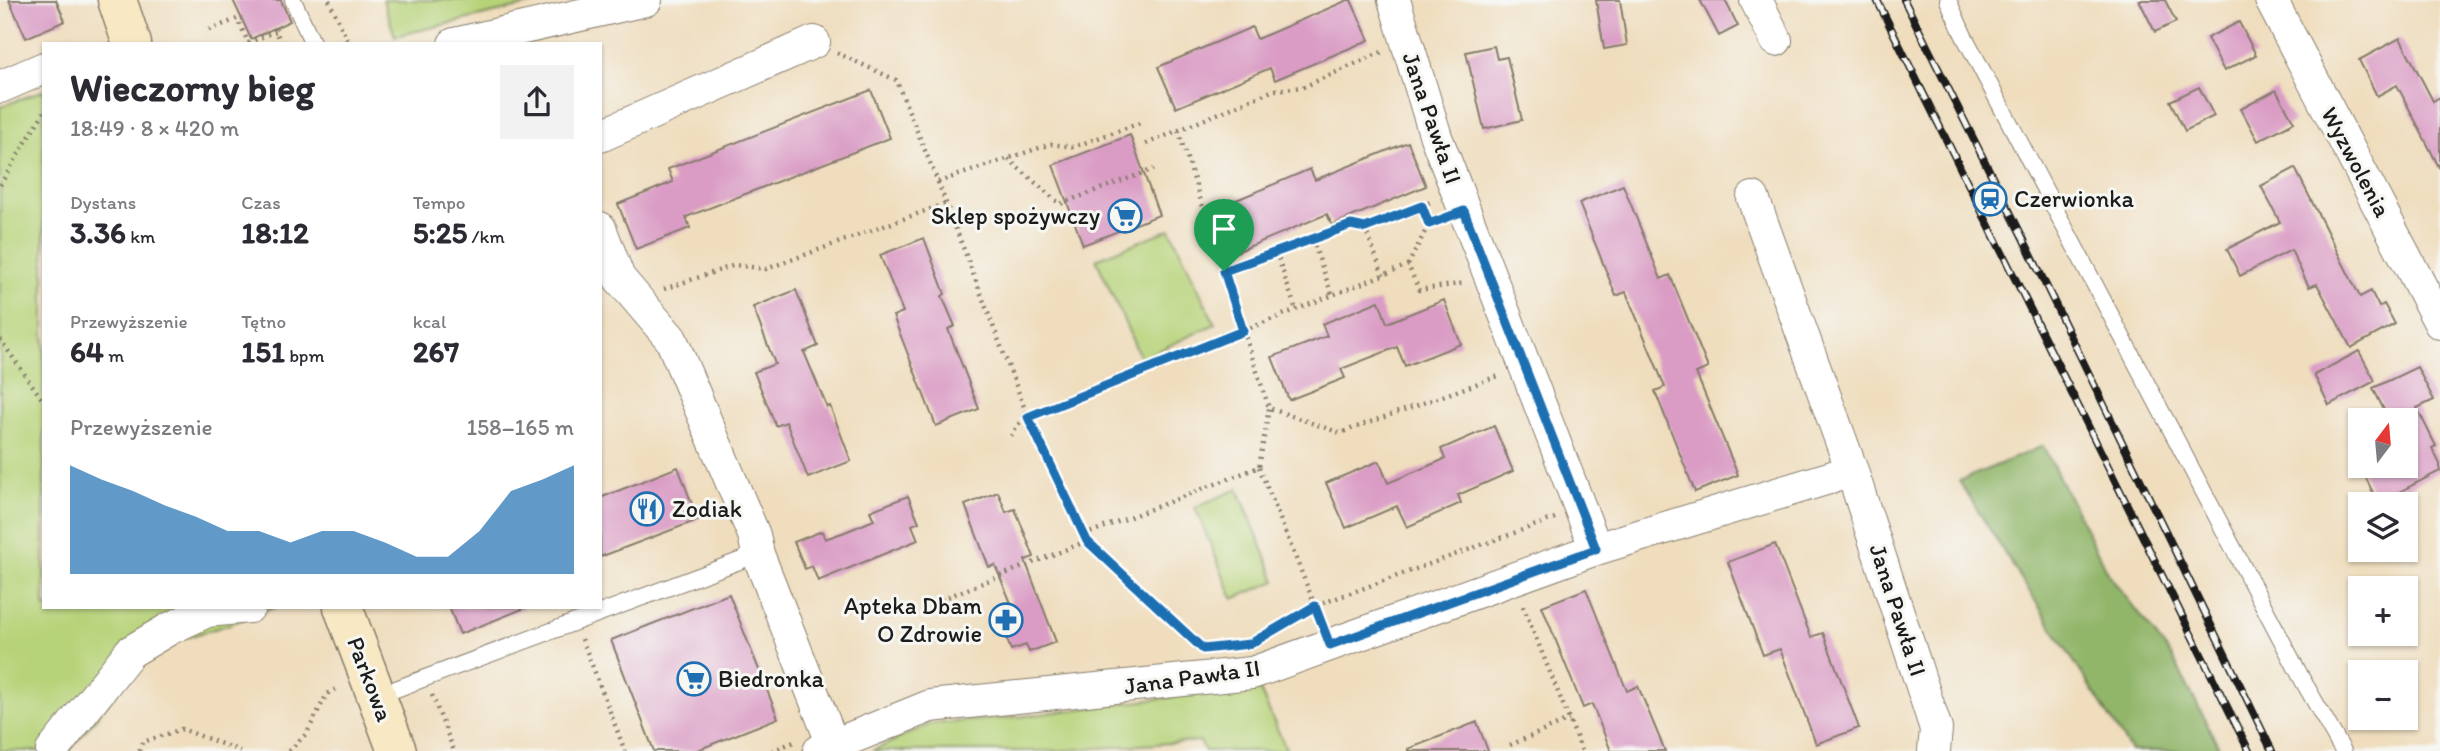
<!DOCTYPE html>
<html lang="pl">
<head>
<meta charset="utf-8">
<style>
  :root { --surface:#fff; --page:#f2f2f3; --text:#2b2b33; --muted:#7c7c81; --accent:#1f6fb2 }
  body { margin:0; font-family:Itim,sans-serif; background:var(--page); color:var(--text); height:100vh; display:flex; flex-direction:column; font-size:26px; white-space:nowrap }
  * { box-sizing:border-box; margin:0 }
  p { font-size:23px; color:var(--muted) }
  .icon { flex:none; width:38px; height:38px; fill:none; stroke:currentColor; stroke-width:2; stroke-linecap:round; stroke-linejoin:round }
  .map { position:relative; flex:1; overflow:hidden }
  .details { position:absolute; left:42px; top:42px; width:560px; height:567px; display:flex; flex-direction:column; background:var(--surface); border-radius:0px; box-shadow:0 2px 5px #0004 }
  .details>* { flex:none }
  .needle { width:46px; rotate:16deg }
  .controls { position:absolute; left:2348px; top:408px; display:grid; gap:14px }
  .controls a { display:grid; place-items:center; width:70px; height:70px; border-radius:0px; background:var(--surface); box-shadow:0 2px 5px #0004; font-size:35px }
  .pin { position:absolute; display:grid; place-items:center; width:60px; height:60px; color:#fff; margin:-72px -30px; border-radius:50% 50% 50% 0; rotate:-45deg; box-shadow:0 0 7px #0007 }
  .pin .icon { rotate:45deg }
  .round { display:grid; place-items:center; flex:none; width:74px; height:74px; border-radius:0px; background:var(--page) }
  .headline { display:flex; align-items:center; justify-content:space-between; height:119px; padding:0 28px }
  h1 { font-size:38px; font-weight:700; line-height:52px }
  .metrics { display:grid; grid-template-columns:repeat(3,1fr); gap:10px; height:119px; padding:7px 28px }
  .metrics div { display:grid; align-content:center }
  .metrics b { font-size:30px; font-weight:700 }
  .metrics small { font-size:19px; font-weight:400 }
  .metrics p { font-size:19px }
  .chart { height:196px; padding:14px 28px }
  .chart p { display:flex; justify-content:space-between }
  .chart svg { width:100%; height:126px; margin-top:7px; fill:var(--accent); opacity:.7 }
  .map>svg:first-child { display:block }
</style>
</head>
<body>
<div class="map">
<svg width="2440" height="751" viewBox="0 0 2440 751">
  <rect width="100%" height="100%" fill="#f6f6f2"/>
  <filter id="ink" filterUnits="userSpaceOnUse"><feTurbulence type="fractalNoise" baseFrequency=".0143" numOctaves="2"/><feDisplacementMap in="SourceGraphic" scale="14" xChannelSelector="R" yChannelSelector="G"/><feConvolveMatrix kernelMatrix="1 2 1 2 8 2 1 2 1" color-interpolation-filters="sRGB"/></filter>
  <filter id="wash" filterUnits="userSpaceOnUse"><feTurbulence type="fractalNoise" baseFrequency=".00686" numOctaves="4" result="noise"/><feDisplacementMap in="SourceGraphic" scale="28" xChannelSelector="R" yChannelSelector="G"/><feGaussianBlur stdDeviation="1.57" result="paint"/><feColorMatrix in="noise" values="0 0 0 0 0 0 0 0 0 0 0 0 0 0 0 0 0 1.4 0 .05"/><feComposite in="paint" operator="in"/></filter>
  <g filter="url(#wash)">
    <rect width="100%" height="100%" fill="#efddbd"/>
    <g fill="#b7d379" stroke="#6a784a" stroke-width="2">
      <polygon points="383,0 550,0 395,36"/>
      <polygon points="44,90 44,607 276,607 224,626 152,648 69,751 0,751 0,107"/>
      <polygon points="1170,229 1215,324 1141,359 1096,259"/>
      <polygon points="1238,489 1276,581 1233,599 1195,507"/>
      <polygon points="1258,686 1287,751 1205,751 1200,741 1056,751 872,751 930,724 1017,717"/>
    </g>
    <polygon fill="#91b569" stroke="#566842" stroke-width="2" points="2043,446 2109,575 2173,658 2221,751 2131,751 1959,481"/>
    <g id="blocks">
      <g fill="#da9cc5">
        <polygon points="9,0 56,0 65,21 26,38"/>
        <polygon points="233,0 281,0 290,21 251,39"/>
        <polygon points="1348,0 1351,0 1369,40 1275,80 1270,68 1176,108 1158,67 1252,27 1257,39"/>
        <polygon points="1596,0 1620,0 1627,45 1604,49"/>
        <polygon points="1700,0 1725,0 1738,26 1719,36"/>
        <polygon points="2139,0 2165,0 2176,22 2155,32"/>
        <polygon points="2239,22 2256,55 2224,71 2207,38"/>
        <polygon points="2400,38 2433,101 2440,97 2440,169 2397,85 2377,96 2359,60"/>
        <polygon points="1494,46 1497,59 1507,57 1522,120 1484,129 1466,52"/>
        <polygon points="2199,87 2214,116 2185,131 2170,101"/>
        <polygon points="871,90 890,138 686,217 690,228 636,249 618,204 673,182 668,169"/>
        <polygon points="2276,90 2294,122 2258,141 2241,109"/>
        <polygon points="1130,135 1159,215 1083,245 1053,165"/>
        <polygon points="1408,142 1426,186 1332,225 1327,214 1234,253 1215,209 1310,169 1315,180"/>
        <polygon points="2295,168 2360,297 2371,291 2379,307 2384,304 2395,324 2351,348 2317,284 2309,287 2291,250 2240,276 2227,249 2280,222 2261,186"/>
        <polygon points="1623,185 1661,279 1670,275 1708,368 1696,373 1738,475 1695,492 1655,391 1665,387 1626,292 1616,296 1579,203"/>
        <polygon points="924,238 945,294 942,296 955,326 948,329 979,409 936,426 893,316 903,312 880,255"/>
        <polygon points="796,290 818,346 804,352 827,407 830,406 851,461 808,478 786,422 776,426 754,372 775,364 753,307"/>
        <polygon points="1444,300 1461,344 1405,366 1397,347 1341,369 1345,378 1289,400 1272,357 1327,336 1322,324 1379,301 1387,323"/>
        <polygon points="2359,351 2375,381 2329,405 2314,375"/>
        <polygon points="2417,367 2434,400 2417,408 2436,446 2432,448 2440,464 2440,471 2378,503 2360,466 2406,466 2406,420 2389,420 2373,388"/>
        <polygon points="1494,426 1513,471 1458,495 1461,503 1407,527 1397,506 1346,528 1326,483 1379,461 1388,483 1445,459 1441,449"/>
        <polygon points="678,467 698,520 600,557 600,498"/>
        <polygon points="998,492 1006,512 1015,509 1034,557 1025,560 1056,642 1029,652 1026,645 1011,650 995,609 1011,603 995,565 989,567 965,505"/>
        <polygon points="908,496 919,522 912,525 918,540 818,581 812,566 805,569 794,542 822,531 825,539 845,532 874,520 870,511"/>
        <polygon points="1775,544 1811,637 1823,633 1859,728 1816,744 1780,649 1763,655 1728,562"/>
        <polygon points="1586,589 1627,691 1638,686 1665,751 1611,751 1592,704 1583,708 1542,606"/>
        <polygon points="729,594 778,718 695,751 654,751 611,640"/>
        <polygon points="449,607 524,607 525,608 460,634"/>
        <polygon points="1477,722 1488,751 1408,751 1408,749"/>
      </g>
    </g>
  </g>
  <g filter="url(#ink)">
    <use href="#blocks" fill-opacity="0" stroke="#867c6c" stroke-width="2"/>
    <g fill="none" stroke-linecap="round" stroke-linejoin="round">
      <defs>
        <g id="lane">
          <polyline points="293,0 313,44"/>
          <polyline points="1948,0 1963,34 2302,679 2343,751"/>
          <polyline points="377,696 758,554"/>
        </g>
        <g id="street">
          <polyline points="1756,0 1776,40"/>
          <polyline points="2271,0 2440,323"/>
          <polyline points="454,44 646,0"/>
          <polyline points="0,87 44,68"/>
          <polyline points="600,136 814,42"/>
          <polyline points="1753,198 1852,471"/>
          <polyline points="600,228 619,278 671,339 754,535 758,554 833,745"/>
          <polyline points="1596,549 1852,471 1936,729 1934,751"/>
          <polyline points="52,751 130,652 169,629 207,611 249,607"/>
          <polyline points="819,751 930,706 1252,673 1596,549 1436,137 1394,0"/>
        </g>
        <g id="secondary">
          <polyline points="117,0 132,44"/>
          <polyline points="343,607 397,751"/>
        </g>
      </defs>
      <use href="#lane" stroke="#867c6c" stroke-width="18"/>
      <use href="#street" stroke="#867c6c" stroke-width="34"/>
      <use href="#secondary" stroke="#867c6c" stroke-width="41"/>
      <g stroke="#867c6c" stroke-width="4.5" stroke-dasharray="2 5" stroke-linecap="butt">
        <polyline points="329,0 349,44"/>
        <polyline points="275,28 281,44"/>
        <polyline points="209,30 237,19 249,44"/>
        <polyline points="248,43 276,31"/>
        <polyline points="837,53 896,80 938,182 1051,144 1073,147 1140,123"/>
        <polyline points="1178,131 1269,408 1340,433 1501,375"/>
        <polyline points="1146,144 1274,90 1303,87 1382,52"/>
        <polyline points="1008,159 1060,204 1154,169"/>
        <polyline points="938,182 1028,417 1087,541 1204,650"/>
        <polyline points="0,185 44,112"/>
        <polyline points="1422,206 1429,224"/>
        <polyline points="1365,228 1383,275"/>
        <polyline points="1312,239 1332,295"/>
        <polyline points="1276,252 1296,310"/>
        <polyline points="1408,265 1429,224 1441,220"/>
        <polyline points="1224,271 1351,225 1365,228 1433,201"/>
        <polyline points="664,289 735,265 766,269 947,203"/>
        <polyline points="0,339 44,402"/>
        <polyline points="1011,436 1022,419 1408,265 1419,290 1465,283"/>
        <polyline points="1259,467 1320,618"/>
        <polyline points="1084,535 1259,467 1269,408"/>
        <polyline points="935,602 1087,541"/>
        <polyline points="1523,606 1582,751"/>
        <polyline points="1262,637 1315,606 1555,518"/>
        <polyline points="582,639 625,751"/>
        <polyline points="432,695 454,751"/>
        <polyline points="1510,745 1569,720"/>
        <polyline points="139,751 143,742 182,729 240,751"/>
        <polyline points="289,751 307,733 327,694 339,687"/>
        <polyline points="772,751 794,742"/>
      </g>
      <use href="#lane" stroke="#fff" stroke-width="16"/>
      <use href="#street" stroke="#fff" stroke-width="32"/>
      <use href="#secondary" stroke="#f8e8c3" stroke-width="38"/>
      <defs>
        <g id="rail">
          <polyline points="1877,0 2249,751"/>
          <polyline points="1904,0 2022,236 2272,751"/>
        </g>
      </defs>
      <use href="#rail" stroke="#1c1c1c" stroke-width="8"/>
      <use href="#rail" stroke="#f6f6f2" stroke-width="5" stroke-dasharray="16" stroke-linecap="butt"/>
    </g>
  </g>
  <g fill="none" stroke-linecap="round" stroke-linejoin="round" filter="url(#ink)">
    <defs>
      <polygon id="route" points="1422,206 1429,224 1464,211 1596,549 1330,645 1315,606 1250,644 1203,649 1087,541 1028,417 1243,331 1224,271 1351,225 1365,228"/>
    </defs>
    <use href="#route" stroke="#fff" stroke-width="14"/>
    <use href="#route" stroke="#1f6fb2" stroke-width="9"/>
  </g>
  <defs>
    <symbol id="station-ring" viewBox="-11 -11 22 22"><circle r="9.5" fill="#f6f6f2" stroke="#1f6fb2" stroke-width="1.5"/><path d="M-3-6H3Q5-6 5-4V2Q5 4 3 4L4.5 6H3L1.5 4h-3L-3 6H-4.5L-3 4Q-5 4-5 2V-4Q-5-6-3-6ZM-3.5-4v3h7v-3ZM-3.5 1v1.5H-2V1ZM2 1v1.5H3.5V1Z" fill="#1f6fb2"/></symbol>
    <symbol id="supermarket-ring" viewBox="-11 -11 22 22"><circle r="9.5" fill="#f6f6f2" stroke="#1f6fb2" stroke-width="1.5"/><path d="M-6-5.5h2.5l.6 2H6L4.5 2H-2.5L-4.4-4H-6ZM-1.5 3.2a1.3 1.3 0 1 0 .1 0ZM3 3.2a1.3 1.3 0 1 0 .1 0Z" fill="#1f6fb2"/></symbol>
    <symbol id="restaurant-ring" viewBox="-11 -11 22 22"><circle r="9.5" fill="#f6f6f2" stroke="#1f6fb2" stroke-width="1.5"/><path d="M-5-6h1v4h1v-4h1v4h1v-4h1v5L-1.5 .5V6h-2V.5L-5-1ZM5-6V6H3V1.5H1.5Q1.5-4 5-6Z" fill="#1f6fb2"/></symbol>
    <symbol id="pharmacy-ring" viewBox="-11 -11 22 22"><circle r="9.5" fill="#f6f6f2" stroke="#1f6fb2" stroke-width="1.5"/><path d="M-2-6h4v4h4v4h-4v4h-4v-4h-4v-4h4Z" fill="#1f6fb2"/></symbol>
  </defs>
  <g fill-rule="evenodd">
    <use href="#station-ring" x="1971" y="180" width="38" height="38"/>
    <use href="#supermarket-ring" x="1106" y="197" width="38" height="38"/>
    <use href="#restaurant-ring" x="628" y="490" width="38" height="38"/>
    <use href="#pharmacy-ring" x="987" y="601" width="38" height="38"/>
    <use href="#supermarket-ring" x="675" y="660" width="38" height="38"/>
  </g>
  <g text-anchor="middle" stroke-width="6" stroke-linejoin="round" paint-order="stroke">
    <g font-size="24" fill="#1c1c1c" stroke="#f6f6f2">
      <text transform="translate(1432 118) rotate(71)" y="8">Jana Pawła II</text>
      <text transform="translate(2356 162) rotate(62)" y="8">Wyzwolenia</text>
      <text transform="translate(1898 610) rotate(72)" y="8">Jana Pawła II</text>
      <text transform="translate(1192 677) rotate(-8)" y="8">Jana Pawła II</text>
      <text transform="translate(370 679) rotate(69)" y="8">Parkowa</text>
    </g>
    <g font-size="24" fill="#1c1c1c" stroke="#f6f6f2" text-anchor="start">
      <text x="2014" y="207">Czerwionka</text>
      <text x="1100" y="224" text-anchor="end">Sklep spożywczy</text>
      <text x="672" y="517">Zodiak</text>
      <text x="982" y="614" text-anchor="end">Apteka Dbam<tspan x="982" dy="28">O Zdrowie</tspan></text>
      <text x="718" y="687">Biedronka</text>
    </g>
  </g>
</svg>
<div class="controls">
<a><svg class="needle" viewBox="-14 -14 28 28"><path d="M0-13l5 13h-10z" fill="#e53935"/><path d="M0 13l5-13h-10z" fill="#7c7c81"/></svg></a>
<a><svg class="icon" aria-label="layers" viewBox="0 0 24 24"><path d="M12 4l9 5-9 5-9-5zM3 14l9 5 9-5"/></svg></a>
<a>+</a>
<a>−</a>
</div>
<div class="pin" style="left:1224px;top:271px;background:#1e9e55"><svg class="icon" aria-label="arrive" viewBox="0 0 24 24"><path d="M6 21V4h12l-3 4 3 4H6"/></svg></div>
<section class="details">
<div class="headline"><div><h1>Wieczorny bieg</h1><p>18:49 · 8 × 420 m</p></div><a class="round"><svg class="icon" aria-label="share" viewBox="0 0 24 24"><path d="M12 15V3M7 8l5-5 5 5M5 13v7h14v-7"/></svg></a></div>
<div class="metrics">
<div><p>Dystans</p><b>3.36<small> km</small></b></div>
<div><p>Czas</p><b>18:12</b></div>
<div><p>Tempo</p><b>5:25<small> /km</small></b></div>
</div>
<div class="metrics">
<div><p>Przewyższenie</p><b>64<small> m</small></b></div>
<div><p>Tętno</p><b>151<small> bpm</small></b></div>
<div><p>kcal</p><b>267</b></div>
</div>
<div class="chart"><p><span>Przewyższenie</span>158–165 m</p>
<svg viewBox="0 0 160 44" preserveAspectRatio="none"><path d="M0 44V6L10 11L20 15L30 20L40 24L50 29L60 29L70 33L80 29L90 29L100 33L110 38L120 38L130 29L140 15L150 11L160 6V44z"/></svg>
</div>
</section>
</div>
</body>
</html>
